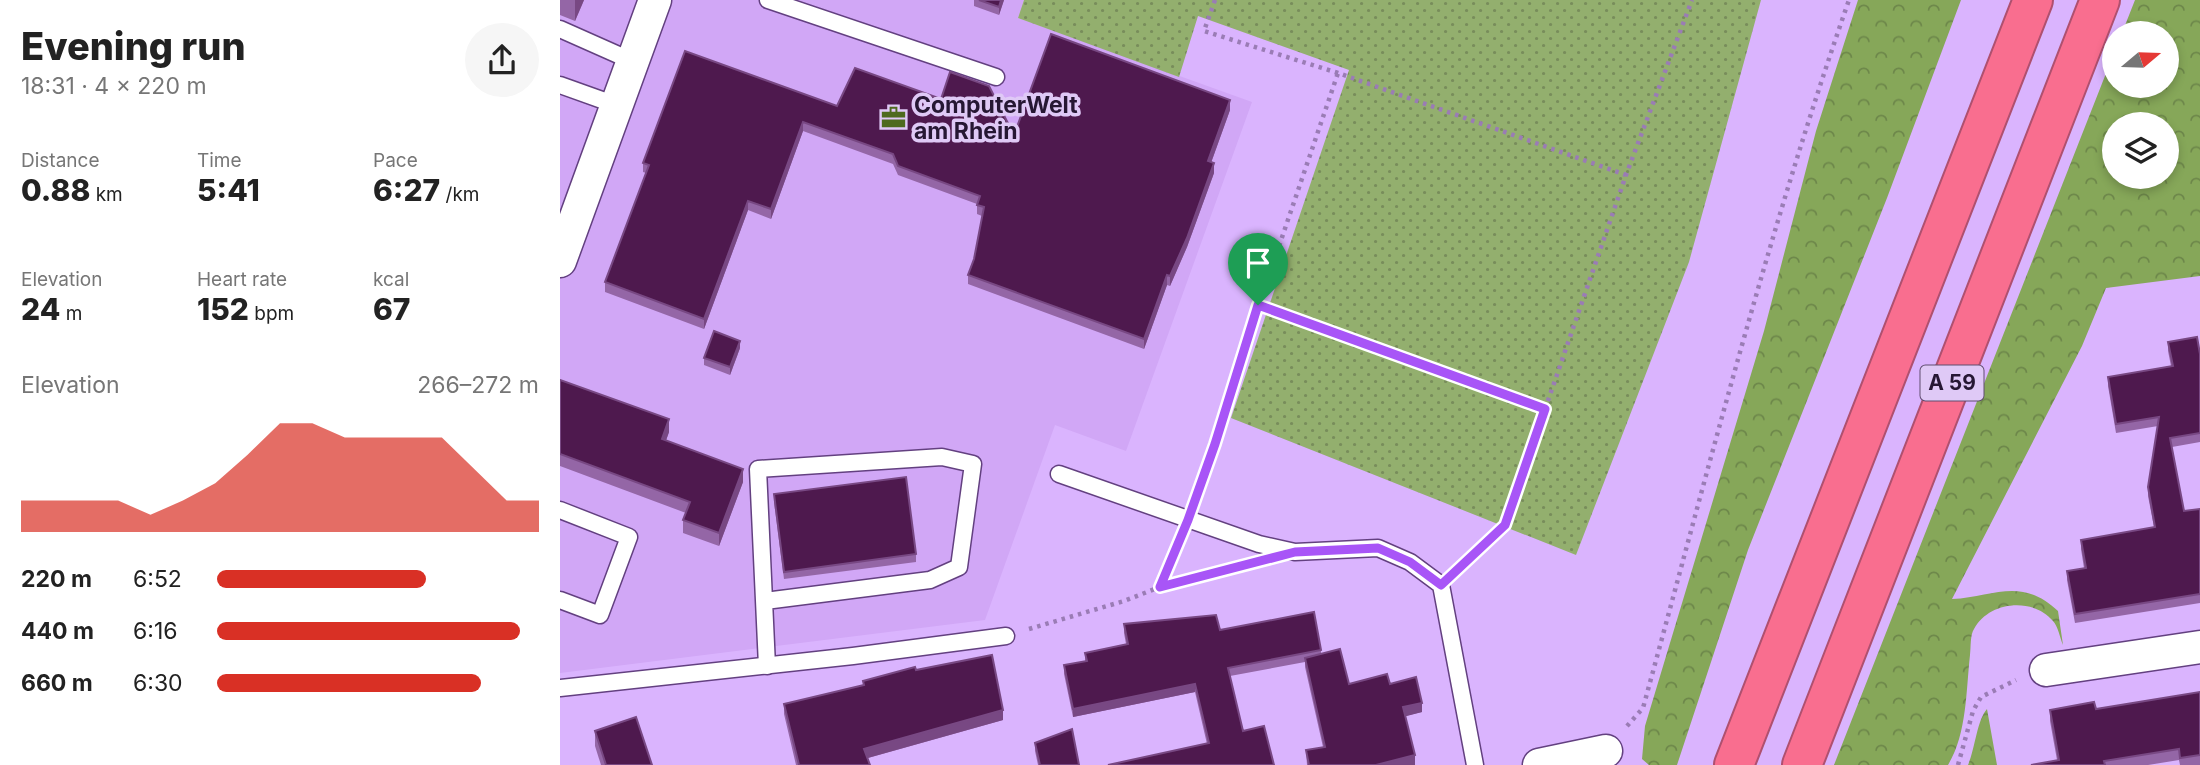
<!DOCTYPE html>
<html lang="en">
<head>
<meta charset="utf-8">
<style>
  :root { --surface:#fff; --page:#f6f6f6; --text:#222; --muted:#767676; --accent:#d93025 }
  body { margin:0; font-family:Inter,sans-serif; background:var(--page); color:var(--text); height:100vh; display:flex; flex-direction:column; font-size:26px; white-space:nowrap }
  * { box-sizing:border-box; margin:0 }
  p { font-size:23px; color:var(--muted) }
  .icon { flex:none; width:38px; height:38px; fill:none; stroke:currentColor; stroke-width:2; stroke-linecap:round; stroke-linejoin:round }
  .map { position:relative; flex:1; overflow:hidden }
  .panel { display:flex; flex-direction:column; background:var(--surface); width:560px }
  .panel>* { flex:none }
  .needle { width:46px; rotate:71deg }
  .controls { position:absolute; left:1542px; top:21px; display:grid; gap:14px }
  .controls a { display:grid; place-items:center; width:77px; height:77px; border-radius:50%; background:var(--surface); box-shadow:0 4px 10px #0003; font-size:35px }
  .pin { position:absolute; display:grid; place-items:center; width:60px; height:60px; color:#fff; margin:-72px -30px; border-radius:50% 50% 50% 0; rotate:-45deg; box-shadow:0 0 7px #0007 }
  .pin .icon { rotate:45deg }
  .round { display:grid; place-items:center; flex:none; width:74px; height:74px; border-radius:37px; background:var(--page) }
  .headline { display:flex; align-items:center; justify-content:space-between; height:119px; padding:0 21px }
  h1 { font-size:38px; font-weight:800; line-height:52px }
  .stats { display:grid; grid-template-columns:repeat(3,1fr); gap:10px; height:119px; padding:7px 21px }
  .stats div { display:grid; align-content:center }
  .stats b { font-size:30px; font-weight:800 }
  .stats small { font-size:19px; font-weight:400 }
  .stats p { font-size:19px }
  .chart { height:196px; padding:14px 21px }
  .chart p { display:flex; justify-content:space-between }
  .chart svg { width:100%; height:126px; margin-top:7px; fill:var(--accent); opacity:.7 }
  ul { padding:0 21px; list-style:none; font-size:23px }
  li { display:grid; grid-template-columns:112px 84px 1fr; align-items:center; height:52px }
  li i { height:18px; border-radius:9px; background:var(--accent) }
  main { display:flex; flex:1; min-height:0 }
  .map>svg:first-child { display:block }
</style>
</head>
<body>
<main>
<section class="panel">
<div class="headline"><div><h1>Evening run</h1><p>18:31 · 4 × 220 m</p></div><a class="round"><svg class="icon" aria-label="share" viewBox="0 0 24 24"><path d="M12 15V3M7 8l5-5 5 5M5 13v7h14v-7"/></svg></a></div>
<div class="stats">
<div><p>Distance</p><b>0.88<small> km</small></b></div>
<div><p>Time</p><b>5:41</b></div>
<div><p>Pace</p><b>6:27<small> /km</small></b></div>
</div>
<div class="stats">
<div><p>Elevation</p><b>24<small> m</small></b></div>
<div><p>Heart rate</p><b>152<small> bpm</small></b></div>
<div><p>kcal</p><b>67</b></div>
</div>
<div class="chart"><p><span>Elevation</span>266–272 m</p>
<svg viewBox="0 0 160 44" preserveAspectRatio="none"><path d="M0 44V33L10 33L20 33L30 33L40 38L50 33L60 27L70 17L80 6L90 6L100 11L110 11L120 11L130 11L140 22L150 33L160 33V44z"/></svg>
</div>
<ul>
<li><b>220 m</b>6:52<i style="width:65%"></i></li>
<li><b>440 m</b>6:16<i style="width:94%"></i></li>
<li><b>660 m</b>6:30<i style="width:82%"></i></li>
</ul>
</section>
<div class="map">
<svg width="1640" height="765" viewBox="0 0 1640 765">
  <defs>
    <pattern id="forest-crowns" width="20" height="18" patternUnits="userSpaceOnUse" patternTransform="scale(1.75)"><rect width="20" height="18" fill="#86a759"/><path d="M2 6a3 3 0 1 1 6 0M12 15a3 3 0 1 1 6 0" fill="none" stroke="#6d874a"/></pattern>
    <pattern id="garden-dots" width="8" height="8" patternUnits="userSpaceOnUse" patternTransform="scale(1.75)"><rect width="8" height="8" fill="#93af6e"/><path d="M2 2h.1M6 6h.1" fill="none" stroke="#788d5b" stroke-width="1.8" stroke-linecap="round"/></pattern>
  </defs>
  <rect width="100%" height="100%" fill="#dab4fe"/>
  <polygon fill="#d1a7f6" points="0,0 464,0 458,18 692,102 566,451 495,425 425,620 0,673"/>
  <g fill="url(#forest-crowns)" fill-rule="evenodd">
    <polygon points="1298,0 1401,0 1327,198 1188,550 1117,765 1089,765 1082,759 1085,726 1204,331 1256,131"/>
    <path d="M1575,0h65v276l-94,12 -24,58 -130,253c42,-2 69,-23 106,12l5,34c-3,-7 -5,-19 -10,-24 -20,-24 -64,-20 -79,8 -4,6 -3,18 -4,26 -4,36 -3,79 -22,110h-114l280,-712v33h52v-53h-44zM1606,124v53h-52v-53z"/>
    <path d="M1427,709l10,56h-29c7,-16 9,-45 19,-56z"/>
  </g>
  <polygon fill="url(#garden-dots)" points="464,0 1201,0 1129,262 1016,555 671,418 789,70 638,16 619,77 458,18"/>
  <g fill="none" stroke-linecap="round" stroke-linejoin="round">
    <defs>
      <g id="lane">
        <polyline points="208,0 436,77"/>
        <polyline points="0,29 72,61"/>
        <polyline points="0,85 56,105"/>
        <polyline points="499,474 699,544 735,552 818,548 850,562 881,585 915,765"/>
        <polyline points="0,510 69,537 40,615 0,600"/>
        <polyline points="205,601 370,580 399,567 413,464 382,457 198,469 207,666"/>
        <polyline points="0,688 293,656 446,636"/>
      </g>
      <g id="street">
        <polyline points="0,261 95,0"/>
        <polyline points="1486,670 1640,647"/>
        <polyline points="979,765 1046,751"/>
      </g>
      <g id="highway">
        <polyline points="1174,765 1473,0"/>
        <polyline points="1242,765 1540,0"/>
      </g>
    </defs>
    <use href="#lane" stroke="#634080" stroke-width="19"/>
    <use href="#street" stroke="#634080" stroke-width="35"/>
    <use href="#highway" stroke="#af506f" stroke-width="42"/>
    <g stroke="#9a7cb5" stroke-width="4.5" stroke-dasharray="3.5 5" stroke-linecap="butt">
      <polyline points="655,0 644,31 778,73 1066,175"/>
      <polyline points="698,305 985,409"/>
      <polyline points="636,496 655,444 671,387 778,73"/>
      <polyline points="898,569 945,525 1066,175 1132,0"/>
      <polyline points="601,586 684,565"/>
      <polyline points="469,629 564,601 600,587 619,541"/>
      <path d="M1067,726l16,-18c65,-237 125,-476 206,-708"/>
      <polyline points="1398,765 1413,711 1421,697 1456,680"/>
    </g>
    <use href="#lane" stroke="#fff" stroke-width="16"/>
    <use href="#street" stroke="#fff" stroke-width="32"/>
    <use href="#highway" stroke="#f96e8f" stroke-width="38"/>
  </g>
  <g fill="#9466a6">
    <polygon points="0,0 24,0 15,21 0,15"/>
    <polygon points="414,0 444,0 439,15 414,6"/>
    <polygon points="277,106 454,135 670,110 651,163 654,173 627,247 610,286 607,285 584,349 408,284 408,275 414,259 422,216 417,214 417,204 338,175 333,164 243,131 211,219 188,210 144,329 45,292 45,282 86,173 83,172 83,163"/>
    <polygon points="1608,342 1640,354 1640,442 1612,447 1624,511 1640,509 1640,603 1515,623 1507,580 1507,571 1524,568 1521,549 1521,540 1594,527 1588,496 1588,487 1598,426 1556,433 1548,386 1548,377 1611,366 1608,351"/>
    <polygon points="180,348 170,375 144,365 144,358"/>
    <polygon points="0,380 109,432 106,440 183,482 159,546 123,533 123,520 126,513 0,466"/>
    <polygon points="214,494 356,554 356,562 224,579 214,502"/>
    <polygon points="564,624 660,630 761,650 761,654 789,684 830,684 862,712 845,716 855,765 747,765 746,750 763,747 745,667 745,662 670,676 683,731 647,744 635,692 513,717 504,674 504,665 525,661 525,653 566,644 564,633"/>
    <polygon points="356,670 443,720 308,758 310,765 236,765 224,714 224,704 303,685 303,681"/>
    <polygon points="1640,692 1640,765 1620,765 1619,760 1588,765 1471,765 1497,760 1490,721 1490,710 1536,709"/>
    <polygon points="35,731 92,765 41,765 35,746"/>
    <polygon points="475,743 519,765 478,765 475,751"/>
  </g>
  <g fill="#784883">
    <polygon points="15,0 24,0 15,21"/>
    <polygon points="441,0 444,0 439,15 439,7"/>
    <polygon points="670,100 670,110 648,171 648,161"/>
    <polygon points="243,122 243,131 211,219 211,209"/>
    <polygon points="654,163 654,173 627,247 610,286 610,276"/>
    <polygon points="188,201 188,210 144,329 144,319"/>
    <polygon points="607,275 607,285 584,349 584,339"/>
    <polygon points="180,341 180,348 170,375 170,367"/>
    <polygon points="109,419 109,432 102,452 102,439"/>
    <polygon points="183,469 183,482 159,546 159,533"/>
    <polygon points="635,684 635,692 513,717 513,709"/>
    <polygon points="862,703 862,712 843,717 843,707"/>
    <polygon points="443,710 443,720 304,759 304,749"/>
    <polygon points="855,755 855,765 816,765"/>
  </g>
  <g fill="#4e194e" stroke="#784883" stroke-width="2">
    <polygon points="419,0 441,0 439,7"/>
    <polygon points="491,34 670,100 648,161 654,163 627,238 610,276 607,275 584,339 408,275 414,259 424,207 417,205 420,196 338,166 333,154 243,122 211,209 188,201 144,319 45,282 89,165 83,163 125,51 277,106 295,68 381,99 390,72 429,86 454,135"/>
    <polygon points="154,331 180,341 170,367 144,358"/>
    <polygon points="1637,337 1640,354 1640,433 1610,438 1624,511 1640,509 1640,594 1515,614 1507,571 1526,568 1521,540 1595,527 1588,487 1599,417 1556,424 1548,377 1613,366 1608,342"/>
    <polygon points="0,380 109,419 102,439 183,469 159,533 123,520 130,502 0,454"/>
    <polygon points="346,477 356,554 224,572 214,494"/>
    <polygon points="754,612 761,650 668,668 683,731 704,726 714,765 548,765 649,743 635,684 513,709 504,665 527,661 525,653 568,644 564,624 656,615 660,630"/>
    <polygon points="780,649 789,684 827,674 830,684 856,677 862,703 843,707 855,755 816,765 749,765 746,750 765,747 745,658"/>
    <polygon points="432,655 443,710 304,749 310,765 239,765 224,704 304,685 303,681 355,667 356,670"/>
    <polygon points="1640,692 1640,755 1620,758 1619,749 1544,761 1545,765 1471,765 1499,760 1490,710 1534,702 1536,709"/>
    <polygon points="76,717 92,765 46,765 35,731"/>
    <polygon points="512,729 519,765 480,765 475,743"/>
  </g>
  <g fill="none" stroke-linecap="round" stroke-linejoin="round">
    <defs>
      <polygon id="route" points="698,305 985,409 945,525 881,585 850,562 818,548 735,552 600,587 628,520 655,444"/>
    </defs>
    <use href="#route" stroke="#fff" stroke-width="14"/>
    <use href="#route" stroke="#a855f7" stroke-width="9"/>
  </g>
  <defs>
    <symbol id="office-bare" viewBox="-9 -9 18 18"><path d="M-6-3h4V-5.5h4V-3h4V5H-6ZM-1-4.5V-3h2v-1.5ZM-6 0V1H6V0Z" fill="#4e6a1e" stroke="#dfc9f6" stroke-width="2.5" paint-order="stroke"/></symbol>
  </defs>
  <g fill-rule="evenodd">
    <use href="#office-bare" x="316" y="100" width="35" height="35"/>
  </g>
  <g text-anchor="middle" stroke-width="7" stroke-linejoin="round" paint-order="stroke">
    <rect fill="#dfc9f6" stroke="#5e4c6e" stroke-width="2" x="1360.5" y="365.5" width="63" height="35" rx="5"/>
    <g font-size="21" font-weight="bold" fill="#261733">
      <text x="1392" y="390">A 59</text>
    </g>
    <g font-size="23" font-weight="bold" fill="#261733" stroke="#dfc9f6" text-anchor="start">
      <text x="354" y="113">ComputerWelt<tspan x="354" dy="26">am Rhein</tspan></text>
    </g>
  </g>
</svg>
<div class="controls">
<a><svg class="needle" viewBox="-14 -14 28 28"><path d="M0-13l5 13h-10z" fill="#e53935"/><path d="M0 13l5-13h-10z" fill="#767676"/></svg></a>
<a><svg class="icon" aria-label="layers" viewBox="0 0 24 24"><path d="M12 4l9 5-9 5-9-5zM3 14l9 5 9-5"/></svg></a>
</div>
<div class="pin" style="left:698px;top:305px;background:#1e9e55"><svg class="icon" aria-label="arrive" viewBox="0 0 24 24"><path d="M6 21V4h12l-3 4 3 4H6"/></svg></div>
</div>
</main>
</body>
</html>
